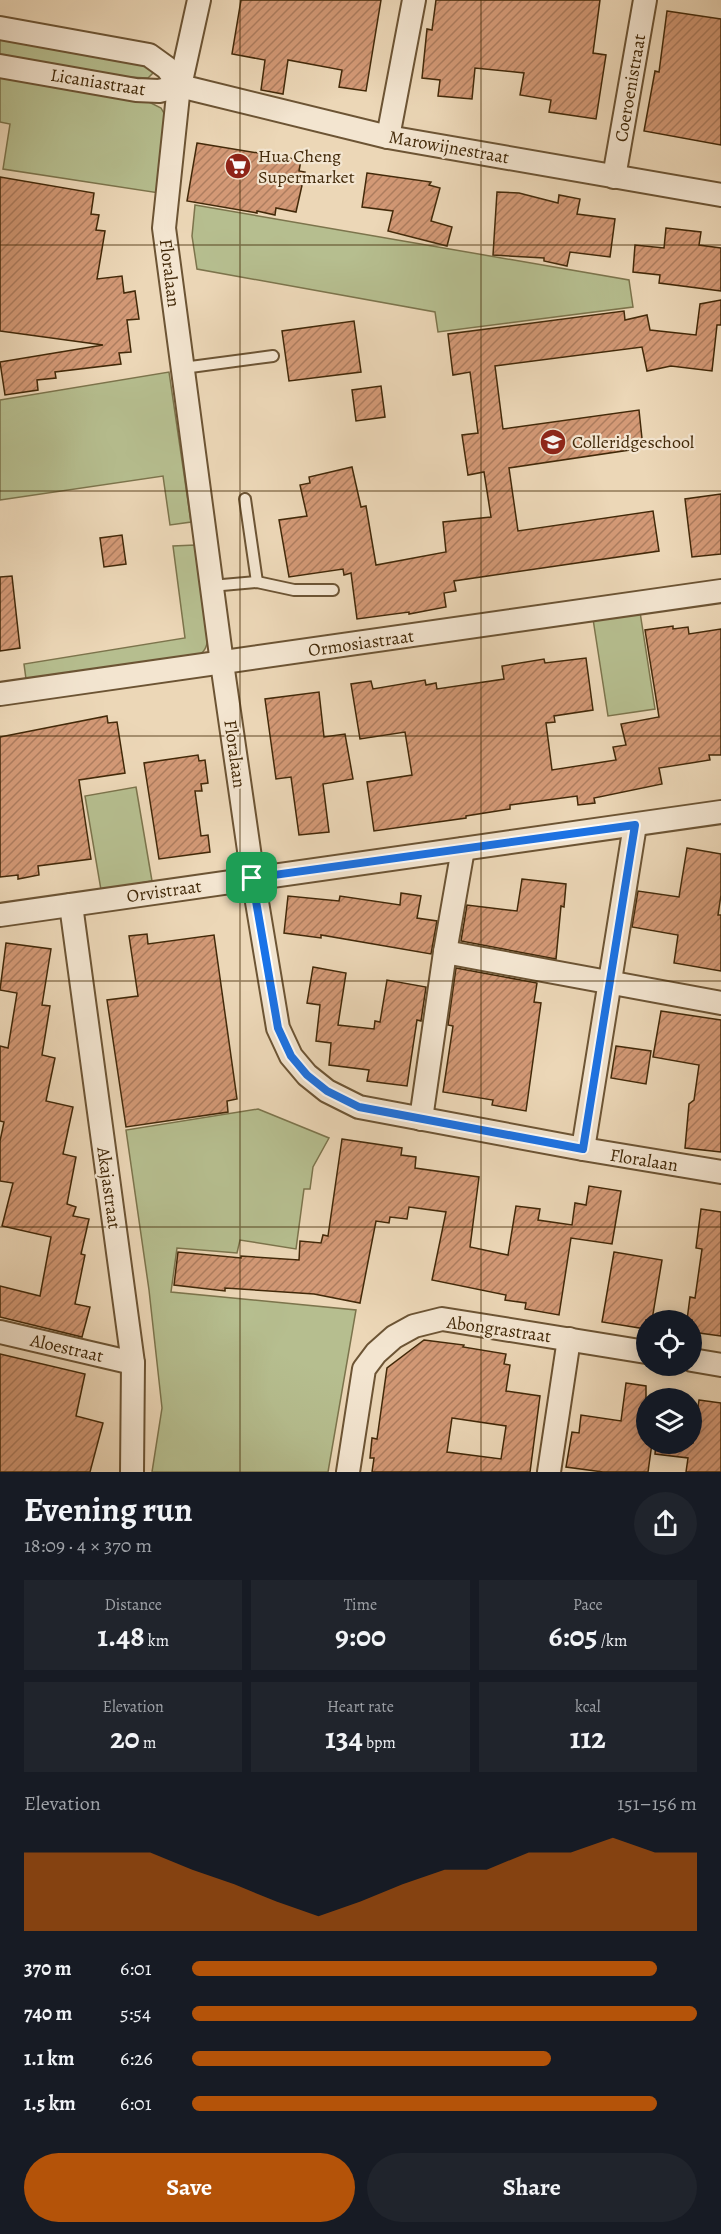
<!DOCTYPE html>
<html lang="en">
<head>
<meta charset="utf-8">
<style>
  :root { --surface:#171b24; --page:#20242c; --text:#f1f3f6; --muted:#9ea1a6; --accent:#b45309 }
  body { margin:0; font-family:Alegreya,serif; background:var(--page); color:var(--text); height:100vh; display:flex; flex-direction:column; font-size:22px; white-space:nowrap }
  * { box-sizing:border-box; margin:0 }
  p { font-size:20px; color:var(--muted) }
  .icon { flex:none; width:33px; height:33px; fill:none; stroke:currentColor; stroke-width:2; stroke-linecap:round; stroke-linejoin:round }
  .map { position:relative; height:1472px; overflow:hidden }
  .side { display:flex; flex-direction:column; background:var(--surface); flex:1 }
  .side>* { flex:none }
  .controls { position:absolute; left:636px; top:1310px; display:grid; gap:12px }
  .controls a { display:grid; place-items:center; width:66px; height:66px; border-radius:50%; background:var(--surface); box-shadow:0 3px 15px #0003; font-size:30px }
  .pin { position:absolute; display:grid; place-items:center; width:51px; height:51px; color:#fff; margin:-26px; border-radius:12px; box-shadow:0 3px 9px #0006 }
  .round { display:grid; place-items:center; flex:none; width:63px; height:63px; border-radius:32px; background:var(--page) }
  .summary { display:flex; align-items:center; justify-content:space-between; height:102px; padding:0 24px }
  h1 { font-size:33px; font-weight:600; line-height:45px }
  .stats { display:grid; grid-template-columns:repeat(3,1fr); gap:9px; height:102px; padding:6px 24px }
  .stats div { display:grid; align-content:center; border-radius:0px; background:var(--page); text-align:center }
  .stats b { font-size:30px; font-weight:600 }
  .stats small { font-size:16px; font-weight:400 }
  .stats p { font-size:16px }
  .chart { height:168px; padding:12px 24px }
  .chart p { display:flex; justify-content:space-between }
  .chart svg { width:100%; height:108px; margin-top:6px; fill:var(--accent); opacity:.7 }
  .cta { display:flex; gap:12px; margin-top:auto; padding:12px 24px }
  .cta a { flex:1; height:69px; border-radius:36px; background:var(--accent); color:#fff; font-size:24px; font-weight:600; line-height:69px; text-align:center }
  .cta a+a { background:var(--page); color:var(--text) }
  ul { padding:0 24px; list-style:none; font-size:20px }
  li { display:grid; grid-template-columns:96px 72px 1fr; align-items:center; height:45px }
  li i { height:15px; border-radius:8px; background:var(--accent) }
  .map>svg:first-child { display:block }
</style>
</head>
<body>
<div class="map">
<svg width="721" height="1472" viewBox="0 0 721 1472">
  <defs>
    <pattern id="building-hatch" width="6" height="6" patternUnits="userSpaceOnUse" patternTransform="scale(1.5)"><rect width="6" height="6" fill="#d39976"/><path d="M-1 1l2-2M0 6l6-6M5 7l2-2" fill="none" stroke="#ad7d5f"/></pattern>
  </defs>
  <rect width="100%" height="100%" fill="#ecd7b7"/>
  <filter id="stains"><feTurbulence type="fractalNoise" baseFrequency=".00333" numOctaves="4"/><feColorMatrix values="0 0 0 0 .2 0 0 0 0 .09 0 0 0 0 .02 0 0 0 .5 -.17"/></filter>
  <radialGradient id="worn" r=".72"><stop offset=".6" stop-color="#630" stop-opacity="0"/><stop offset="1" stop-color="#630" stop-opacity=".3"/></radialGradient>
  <g fill="#b6be8f" stroke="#7c744c" stroke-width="1.5">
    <polygon points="0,38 143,63 152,70 153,73 148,78 128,77 0,56"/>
    <polygon points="0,77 145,100 161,108 165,115 159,193 3,169 10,124 0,122"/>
    <polygon points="195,205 629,280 633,307 438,332 435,312 197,269 192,236"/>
    <polygon points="169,372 191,522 170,525 163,476 0,500 0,400"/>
    <path d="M195,545l13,92c-1,10 -3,15 -12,20l-166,23 -4,-1 -2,-15 161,-26 -12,-92z"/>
    <polygon points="640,612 655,709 608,716 593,619"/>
    <polygon points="136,787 152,881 101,890 85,796"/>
    <polygon points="258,1109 329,1138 313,1167 310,1189 304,1189 296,1249 240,1240 237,1253 177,1248 171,1292 356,1310 328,1472 152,1472 162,1408 149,1290 126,1130"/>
  </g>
  <g fill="url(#building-hatch)" stroke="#422909" stroke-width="1.5" fill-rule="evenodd">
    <polygon points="241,0 381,0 366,91 339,87 342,70 288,60 283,94 261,90 265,60 232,54"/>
    <polygon points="436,0 600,0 593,53 606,55 596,119 549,112 551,100 520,95 524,73 475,68 472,99 438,96 440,80 422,78 427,29 432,30"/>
    <polygon points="667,11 721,19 721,145 644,131 655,71 659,72"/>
    <polygon points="197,143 301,160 299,171 305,172 296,212 276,208 275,215 257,211 257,213 187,201"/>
    <polygon points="367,173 431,182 429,185 440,188 431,221 452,227 447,246 388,231 393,211 362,207"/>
    <polygon points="0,177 94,193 91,214 99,215 96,230 105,231 97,279 122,276 124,293 135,291 139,319 127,320 131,352 119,353 121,364 55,372 56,378 37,380 38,390 5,395 0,362 103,345 0,331"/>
    <polygon points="497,192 519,193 558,203 559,195 580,199 577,214 615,219 610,257 570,252 567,266 544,261 544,258 493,255"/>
    <polygon points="666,228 701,232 699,245 721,248 721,291 659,283 660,275 633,272 635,245 664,248"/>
    <polygon points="721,300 721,325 717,325 712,371 671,366 647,371 642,347 495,366 503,429 639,410 643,448 509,468 518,531 653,511 659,551 454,581 456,591 444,593 446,607 409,614 409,612 357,619 351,573 344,575 343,569 289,577 279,520 307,516 300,485 310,483 309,477 352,467 361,507 366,506 376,565 446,552 443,522 491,517 484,472 468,475 462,435 478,433 470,372 453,375 448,334 624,311 625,320 647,315 650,330 696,335 700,304"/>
    <polygon points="354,321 361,372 289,381 282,331"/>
    <polygon points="381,386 385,417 356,421 352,390"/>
    <polygon points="721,494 721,554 692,557 685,499"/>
    <polygon points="122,535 126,564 104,567 100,538"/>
    <polygon points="12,576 20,648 0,651 0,577"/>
    <polygon points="673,626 673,629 688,627 689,634 721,629 721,755 709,755 710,760 659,768 662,784 594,798 595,803 578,805 577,796 510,805 510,809 466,816 466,818 374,831 367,782 412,775 405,732 360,739 351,684 371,681 373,689 425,680 426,685 436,683 437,689 504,679 502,666 544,659 545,663 586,658 593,710 554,716 555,722 546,723 552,770 616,760 613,747 626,745 621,724 659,717 645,630"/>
    <polygon points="319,692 324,737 345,734 353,779 323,784 329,832 299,835 291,777 276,779 265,699"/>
    <polygon points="107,716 108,723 117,722 125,773 79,780 91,859 38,866 39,875 18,879 18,875 0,877 0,737"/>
    <polygon points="198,755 199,761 205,760 208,783 201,784 202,791 195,791 201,836 208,835 210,852 159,859 144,763"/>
    <polygon points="687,848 721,854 721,895 718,915 721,915 721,971 674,963 678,935 632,927 638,891 679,897"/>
    <polygon points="522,879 566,884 564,907 561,906 556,959 461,941 467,905 517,911"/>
    <polygon points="401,893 421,896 417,918 437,921 431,954 321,935 321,938 284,933 288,896 339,901 340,896 400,905"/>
    <polygon points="147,934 148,944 214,935 237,1099 227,1101 228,1112 126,1127 107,1000 138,996 129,936"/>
    <polygon points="6,943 51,949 42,1005 50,1006 42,1055 55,1058 46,1101 73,1107 63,1154 76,1157 67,1204 76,1207 73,1216 89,1219 81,1254 85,1255 75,1304 90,1307 82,1337 0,1317 0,1286 40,1296 51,1237 2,1226 13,1183 0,1181 0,1141 4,1122 0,1121 0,1046 8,1048 17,993 0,990"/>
    <polygon points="313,967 346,973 338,1025 374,1029 375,1021 380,1022 387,980 426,987 421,1021 417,1020 407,1086 367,1081 369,1070 329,1065 331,1043 316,1041 320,1005 307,1003"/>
    <polygon points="456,968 537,983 534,1002 541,1003 526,1111 492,1105 493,1100 443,1092 453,1026 448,1025"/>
    <polygon points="661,1011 721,1020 721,1152 685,1148 689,1104 694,1100 699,1065 653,1057"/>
    <polygon points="616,1046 651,1051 646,1084 611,1078"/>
    <polygon points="342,1139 402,1148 401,1155 416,1157 415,1168 479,1177 470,1247 508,1255 516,1206 540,1209 538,1220 572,1225 575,1203 586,1205 589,1186 621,1191 612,1244 571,1238 559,1315 525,1309 526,1303 505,1300 506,1295 432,1280 446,1212 409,1207 407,1219 390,1217 389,1223 376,1221 360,1303 314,1294 225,1288 225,1291 174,1285 178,1252 241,1258 241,1256 299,1260 300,1241 321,1243 323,1235 328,1236"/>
    <polygon points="701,1209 721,1212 721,1336 692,1332 692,1320 687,1320 690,1297 695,1298 702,1249 696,1248"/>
    <polygon points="614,1252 662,1260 652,1320 646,1320 646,1329 602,1322"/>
    <path d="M424,1340l40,5 -1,2 43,7 -2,10 6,1 -4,26 34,5 -10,76h-158l2,-14h-4l2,-20 5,1 10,-71zM452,1418l54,8 -5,33 -54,-7z"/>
    <polygon points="0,1354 85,1374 76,1416 103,1423 90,1472 0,1472"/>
    <polygon points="626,1383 646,1386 646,1443 652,1443 648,1472 603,1472 566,1467 572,1432 579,1433 581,1415 621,1421"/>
    <polygon points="699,1400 721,1403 721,1472 686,1472 688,1458 655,1454 656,1443 693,1443"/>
  </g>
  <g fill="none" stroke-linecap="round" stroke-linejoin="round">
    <defs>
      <g id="service">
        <polyline points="183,368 273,356"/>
        <polyline points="245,499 257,582"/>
        <polyline points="211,586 257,582 294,590 333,590"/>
      </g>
      <g id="minor">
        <polyline points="199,0 178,95 164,228 222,663 253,878 278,1028 291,1056 307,1075 327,1091 359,1107 583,1149 721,1172"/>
        <polyline points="0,28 149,55 167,68 180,86"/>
        <polyline points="0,66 136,90 159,91 180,86 388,137 721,195"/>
        <polyline points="388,137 414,0"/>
        <polyline points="614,177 645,0"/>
        <polyline points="0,694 721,591"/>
        <polyline points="71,905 133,1363 132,1472"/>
        <polyline points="0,915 721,812"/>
        <polyline points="445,952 721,1003"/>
        <polyline points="421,1119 445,952 463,849"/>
        <polyline points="583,1149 635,825"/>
        <polyline points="0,1332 133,1363"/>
        <polyline points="692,1360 721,1365"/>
        <polyline points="348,1472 364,1369 376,1353 394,1337 414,1326 442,1319 646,1352"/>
        <polyline points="549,1472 569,1339"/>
      </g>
    </defs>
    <use href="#service" stroke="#6c5434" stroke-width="14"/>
    <use href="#minor" stroke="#6c5434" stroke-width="26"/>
    <use href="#service" stroke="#f3e5d0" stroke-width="10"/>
    <use href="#minor" stroke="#f3e5d0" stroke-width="22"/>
  </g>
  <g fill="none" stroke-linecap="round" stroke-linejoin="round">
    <defs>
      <polygon id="route" points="635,825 583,1149 359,1107 327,1091 307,1075 291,1056 278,1028 252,878"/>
    </defs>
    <use href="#route" stroke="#fff" stroke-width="12"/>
    <use href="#route" stroke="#1a73e8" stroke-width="8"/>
  </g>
  <path fill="none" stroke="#422909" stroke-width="1.5" stroke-opacity="0.55" d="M240,0v1472M481,0v1472M0,245h721M0,491h721M0,736h721M0,981h721M0,1227h721"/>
  <defs>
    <symbol id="supermarket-disc" viewBox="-11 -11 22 22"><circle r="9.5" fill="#8f2418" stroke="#f3e5d0"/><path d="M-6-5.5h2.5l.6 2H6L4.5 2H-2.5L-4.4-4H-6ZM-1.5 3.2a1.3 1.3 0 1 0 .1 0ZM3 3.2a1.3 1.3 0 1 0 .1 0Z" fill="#fff"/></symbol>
    <symbol id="school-disc" viewBox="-11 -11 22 22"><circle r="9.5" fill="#8f2418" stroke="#f3e5d0"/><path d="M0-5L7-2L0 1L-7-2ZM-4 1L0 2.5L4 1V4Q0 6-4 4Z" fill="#fff"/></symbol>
  </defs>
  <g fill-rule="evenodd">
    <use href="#supermarket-disc" x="223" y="151" width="30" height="30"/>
    <use href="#school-disc" x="538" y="427" width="30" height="30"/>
  </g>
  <g text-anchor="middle" stroke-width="4.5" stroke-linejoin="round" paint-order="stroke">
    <g font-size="18" fill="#422909" stroke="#f3e5d0">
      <text transform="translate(98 82) rotate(9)" y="6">Licaniastraat</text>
      <text transform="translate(630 88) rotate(-80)" y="6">Coeroenistraat</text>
      <text transform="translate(449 147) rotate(10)" y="6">Marowijnestraat</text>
      <text transform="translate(170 273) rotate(83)" y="6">Floralaan</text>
      <text transform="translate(361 643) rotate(-8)" y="6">Ormosiastraat</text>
      <text transform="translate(235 754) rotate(82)" y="6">Floralaan</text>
      <text transform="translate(164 891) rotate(-8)" y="6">Orvistraat</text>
      <text transform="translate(644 1160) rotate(9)" y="6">Floralaan</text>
      <text transform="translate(109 1188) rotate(82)" y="6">Akajastraat</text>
      <text transform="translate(499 1329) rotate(8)" y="6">Abongrastraat</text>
      <text transform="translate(67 1348) rotate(13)" y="6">Aloestraat</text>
    </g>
    <g font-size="18" fill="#422909" stroke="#f3e5d0" text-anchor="start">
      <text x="258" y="162">Hua Cheng<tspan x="258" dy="21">Supermarket</tspan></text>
      <text x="572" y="448">Colleridgeschool</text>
    </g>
  </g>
  <rect width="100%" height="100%" filter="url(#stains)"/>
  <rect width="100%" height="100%" fill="url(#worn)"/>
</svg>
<div class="controls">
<a><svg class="icon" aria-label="locate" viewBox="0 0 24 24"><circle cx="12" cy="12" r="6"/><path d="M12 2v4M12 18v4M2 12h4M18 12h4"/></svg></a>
<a><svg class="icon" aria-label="layers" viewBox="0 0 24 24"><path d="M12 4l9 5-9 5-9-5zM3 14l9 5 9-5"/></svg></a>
</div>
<div class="pin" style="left:252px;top:878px;background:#1e9e55"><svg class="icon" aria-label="arrive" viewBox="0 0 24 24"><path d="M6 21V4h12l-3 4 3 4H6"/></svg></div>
</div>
<section class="side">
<div class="summary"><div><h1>Evening run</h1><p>18:09 · 4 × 370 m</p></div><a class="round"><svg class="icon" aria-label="share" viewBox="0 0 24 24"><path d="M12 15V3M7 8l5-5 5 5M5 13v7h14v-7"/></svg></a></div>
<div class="stats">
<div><p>Distance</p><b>1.48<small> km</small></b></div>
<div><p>Time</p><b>9:00</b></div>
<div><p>Pace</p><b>6:05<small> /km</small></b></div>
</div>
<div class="stats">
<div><p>Elevation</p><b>20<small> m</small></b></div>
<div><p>Heart rate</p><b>134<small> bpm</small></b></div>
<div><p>kcal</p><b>112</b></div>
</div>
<div class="chart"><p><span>Elevation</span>151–156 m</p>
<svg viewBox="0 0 160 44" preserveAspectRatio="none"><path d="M0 44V12L10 12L20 12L30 12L40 19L50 25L60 32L70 38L80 32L90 25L100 19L110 19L120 12L130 12L140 6L150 12L160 12V44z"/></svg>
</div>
<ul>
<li><b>370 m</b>6:01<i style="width:92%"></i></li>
<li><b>740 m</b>5:54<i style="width:100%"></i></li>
<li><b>1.1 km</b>6:26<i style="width:71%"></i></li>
<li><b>1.5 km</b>6:01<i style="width:92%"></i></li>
</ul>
<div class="cta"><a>Save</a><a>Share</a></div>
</section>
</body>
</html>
